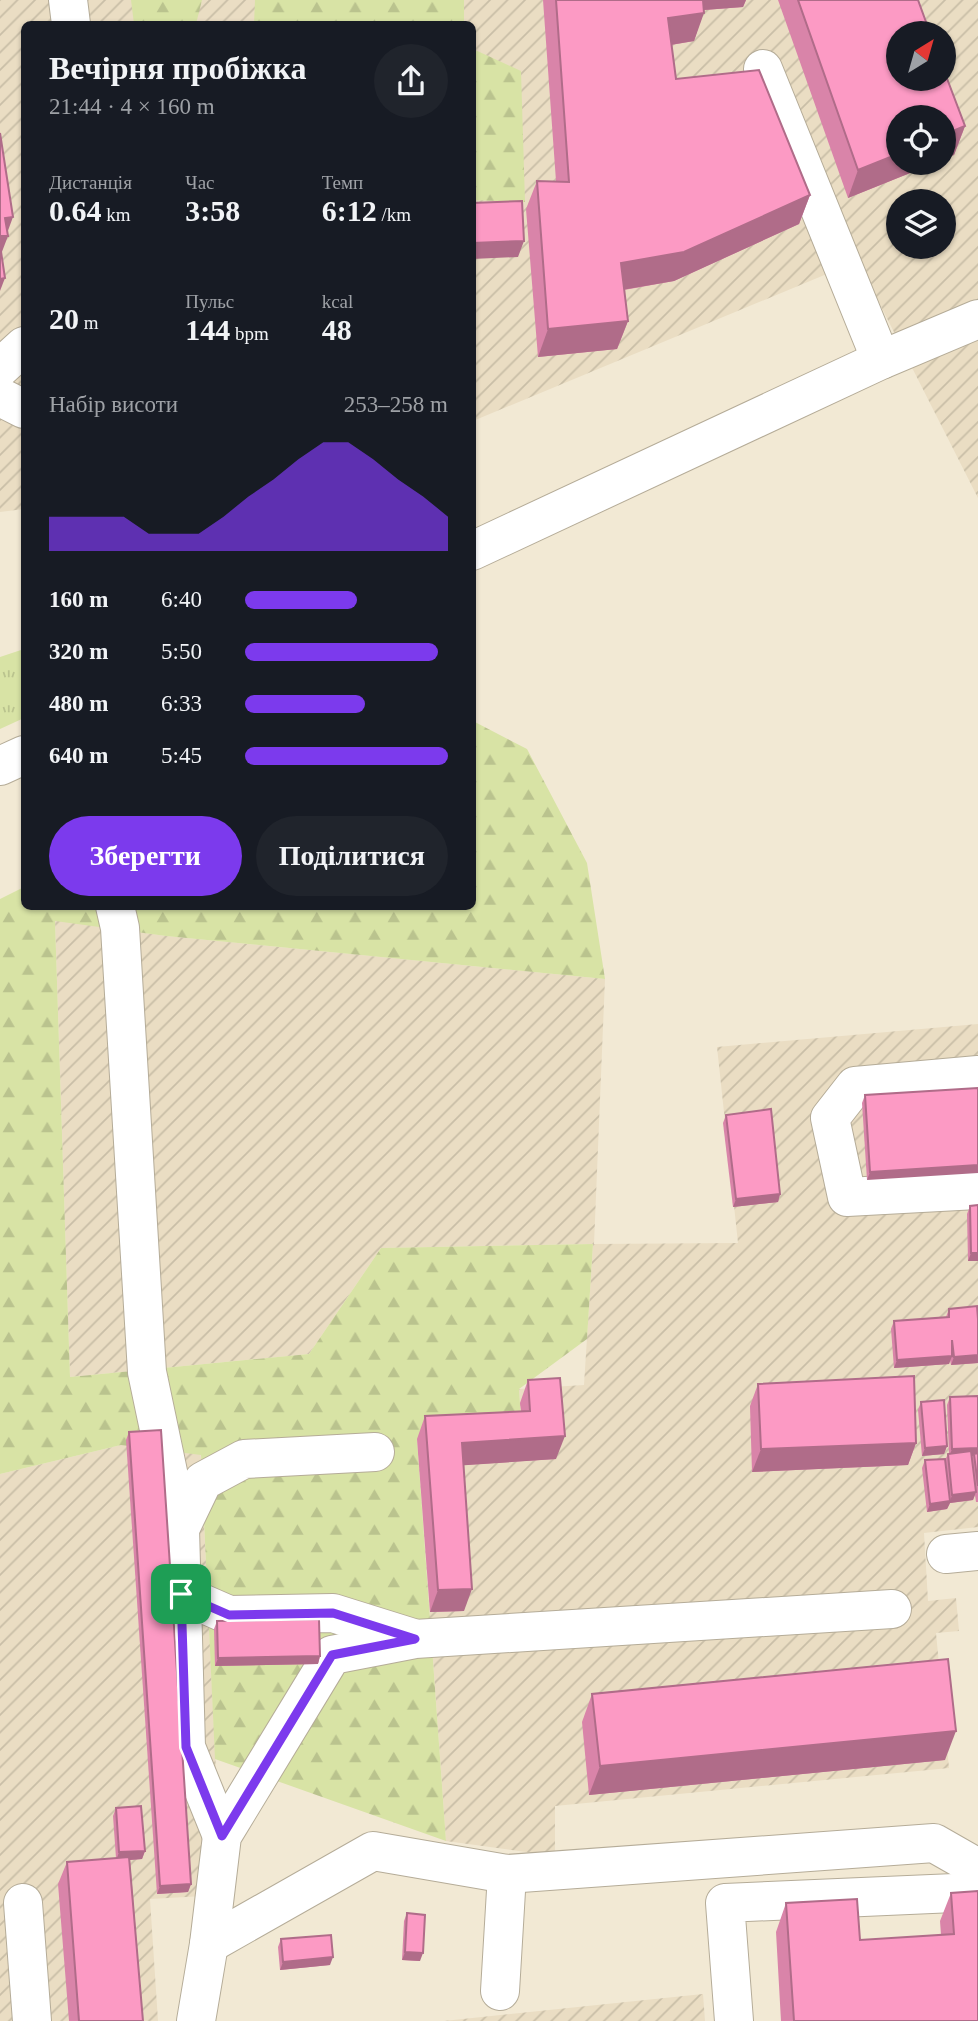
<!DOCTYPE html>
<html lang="uk">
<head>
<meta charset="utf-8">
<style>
  :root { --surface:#171b24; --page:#20242c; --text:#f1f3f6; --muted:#9ea1a6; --accent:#7c3aed }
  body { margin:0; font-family:"Times New Roman",serif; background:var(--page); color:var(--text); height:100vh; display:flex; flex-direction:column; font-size:26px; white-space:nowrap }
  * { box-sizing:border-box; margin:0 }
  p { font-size:23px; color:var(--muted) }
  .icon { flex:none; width:38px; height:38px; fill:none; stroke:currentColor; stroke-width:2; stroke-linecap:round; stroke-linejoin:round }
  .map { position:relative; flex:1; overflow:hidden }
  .side { position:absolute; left:21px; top:21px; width:455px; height:889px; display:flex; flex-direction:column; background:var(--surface); border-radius:10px; box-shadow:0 2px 5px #0004 }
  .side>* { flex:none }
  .needle { width:46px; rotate:37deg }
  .fabs { position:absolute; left:886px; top:21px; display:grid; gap:14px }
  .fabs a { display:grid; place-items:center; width:70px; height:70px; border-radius:50%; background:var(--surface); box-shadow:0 2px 5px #0004; font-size:35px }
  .pin { position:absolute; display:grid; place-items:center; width:60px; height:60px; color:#fff; margin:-30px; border-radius:14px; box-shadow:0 4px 10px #0006 }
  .round { display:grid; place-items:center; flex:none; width:74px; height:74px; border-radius:37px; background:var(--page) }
  .summary { display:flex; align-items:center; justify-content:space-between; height:119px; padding:0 28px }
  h1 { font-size:32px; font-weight:800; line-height:52px }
  .metrics { display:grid; grid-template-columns:repeat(3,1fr); gap:10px; height:119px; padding:7px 28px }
  .metrics div { display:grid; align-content:center }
  .metrics b { font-size:30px; font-weight:800 }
  .metrics small { font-size:19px; font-weight:400 }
  .metrics p { font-size:19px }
  .chart { height:196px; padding:14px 28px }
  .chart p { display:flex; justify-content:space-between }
  .chart svg { width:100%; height:126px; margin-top:7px; fill:var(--accent); opacity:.7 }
  .primary-button { display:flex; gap:14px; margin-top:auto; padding:14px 28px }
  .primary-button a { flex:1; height:80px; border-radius:42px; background:var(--accent); color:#fff; font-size:28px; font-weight:800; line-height:80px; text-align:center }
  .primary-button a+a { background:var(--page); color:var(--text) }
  ul { padding:0 28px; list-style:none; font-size:23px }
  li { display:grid; grid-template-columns:112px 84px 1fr; align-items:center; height:52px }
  li i { height:18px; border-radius:9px; background:var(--accent) }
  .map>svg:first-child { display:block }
</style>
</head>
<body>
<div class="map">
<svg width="978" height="2021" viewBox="0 0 978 2021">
  <defs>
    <pattern id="industrial-furrows" width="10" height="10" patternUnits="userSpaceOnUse" patternTransform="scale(1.75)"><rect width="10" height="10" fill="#eaddc3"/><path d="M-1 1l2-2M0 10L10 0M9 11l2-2" fill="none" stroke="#c9bea7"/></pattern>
    <pattern id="grass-tufts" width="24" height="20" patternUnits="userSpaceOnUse" patternTransform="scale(1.75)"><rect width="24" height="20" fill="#d8e3a5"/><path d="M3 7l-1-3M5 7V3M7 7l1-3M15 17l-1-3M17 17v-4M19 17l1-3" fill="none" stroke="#bac38e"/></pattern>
    <pattern id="forest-firs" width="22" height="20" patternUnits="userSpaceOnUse" patternTransform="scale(1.75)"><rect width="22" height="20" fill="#d8e3a5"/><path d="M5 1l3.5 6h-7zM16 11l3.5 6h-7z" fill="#bac38e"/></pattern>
  </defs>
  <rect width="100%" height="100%" fill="#f2e9d4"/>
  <g fill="url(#industrial-furrows)" fill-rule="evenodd">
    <path d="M0,0h978v498l-120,-237 -385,160 -1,-397h-448v485l-24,3zM898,33h45v46h-45zM898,117h45v46h-45zM898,201h45v46h-45z"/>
    <polygon points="55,920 166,936 605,979 594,1244 738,1243 717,1047 978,1024 978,1527 924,1533 928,1601 956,1598 959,1631 936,1633 949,1768 555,1806 555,1856 446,1841 417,1439 522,1433 519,1389 584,1385 593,1244 381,1248 309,1354 70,1377"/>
    <polygon points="200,1439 222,1895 150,1899 158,2021 0,2021 0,1474 121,1445"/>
    <polygon points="703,1994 705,2021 444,2021"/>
  </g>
  <polygon fill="url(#grass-tufts)" points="24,649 24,718 0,729 0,657"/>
  <g fill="url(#forest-firs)">
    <polygon points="131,0 202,0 196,24 134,24"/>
    <polygon points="255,0 464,0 464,24 254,24"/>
    <polygon points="473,49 521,71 525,202 473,200"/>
    <polygon points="473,721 527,749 587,863 605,979 166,936 55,921 70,1377 309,1354 381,1248 593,1244 587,1339 519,1389 522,1433 417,1439 446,1841 215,1759 201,1455 121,1445 0,1474 0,899 24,887 24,906 472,906"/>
  </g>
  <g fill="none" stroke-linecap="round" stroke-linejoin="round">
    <defs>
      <g id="minor">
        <polyline points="68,0 71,24"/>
        <polyline points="763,69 881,360"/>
        <polyline points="0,368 24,346"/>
        <polyline points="0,397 24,409"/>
        <polyline points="472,551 881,360 978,319"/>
        <polyline points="0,766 24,755"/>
        <polyline points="115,906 120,928 147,1372 180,1529"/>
        <polyline points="978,1075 855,1086 830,1118 847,1197 978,1190"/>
        <polyline points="946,1554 978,1551"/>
        <polyline points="181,1594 229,1615 333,1613 413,1638"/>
        <polyline points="222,1836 186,1747 180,1529 203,1481 244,1459 375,1452"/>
        <polyline points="23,1903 32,2021"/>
        <polyline points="209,1944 373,1851 507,1874 934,1843 978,1868"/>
        <polyline points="500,1991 507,1874"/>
        <polyline points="196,2021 209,1944 222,1836 332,1655 415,1639 892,1609"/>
        <polyline points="734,2021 725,1903 978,1892"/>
      </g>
    </defs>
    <use href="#minor" stroke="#b5ac98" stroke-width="40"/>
    <use href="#minor" stroke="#fff" stroke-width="38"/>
  </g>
  <g fill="#d984a9">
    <polygon points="543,0 746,0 743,7 704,10 694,41 671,45 676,79 810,195 799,224 674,281 624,290 628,321 617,349 538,357 526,209 537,181 556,181"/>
    <polygon points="778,0 918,0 965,126 954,155 898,163 935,163 848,198"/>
    <polygon points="978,1088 867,1180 862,1103 865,1095"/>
    <polygon points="726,1115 780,1194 778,1202 733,1207 723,1123"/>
    <polygon points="978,1205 978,1261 968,1261 967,1214 970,1206"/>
    <polygon points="949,1309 977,1314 978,1312 978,1363 951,1365 950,1360 949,1364 894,1368 891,1329 894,1321 946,1317"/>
    <polygon points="528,1380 556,1459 463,1465 464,1611 430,1612 417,1439 425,1416 521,1411 520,1403"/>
    <polygon points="758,1384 916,1443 908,1465 752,1472 750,1406"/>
    <polygon points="978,1396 978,1502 976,1502 975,1495 973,1500 950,1503 947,1509 927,1512 922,1468 925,1460 945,1460 948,1454 949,1454 947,1405 950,1397"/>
    <polygon points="921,1402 947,1446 944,1454 922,1456 918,1410"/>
    <polygon points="129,1432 191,1884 188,1892 157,1894 126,1440"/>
    <polygon points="217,1621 320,1656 318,1664 215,1666 214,1629"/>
    <polygon points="592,1694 945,1760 589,1795 582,1722"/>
    <polygon points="116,1808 145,1851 142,1859 130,1860 143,2021 69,2021 58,1884 67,1862 116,1858 113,1816"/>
    <polygon points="951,1893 978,2021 781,2021 776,1932 786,1903 860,1940 941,1935 940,1921"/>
    <polygon points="407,1913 420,1961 402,1960 404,1921"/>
    <polygon points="281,1939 330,1965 280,1970 278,1947"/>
  </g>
  <g fill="#b06c89">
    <polygon points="695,0 746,0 743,7 691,11"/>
    <polygon points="704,13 694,41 658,47 668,18"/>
    <polygon points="965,126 954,155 943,159 943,135"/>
    <polygon points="898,154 898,163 935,163 848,198 858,170"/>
    <polygon points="810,195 799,224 674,281 610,292 621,263"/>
    <polygon points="13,217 6,236 8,236 0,257 0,233 5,218"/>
    <polygon points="524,241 518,257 472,259 472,243"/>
    <polygon points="5,278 0,291 0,279"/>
    <polygon points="628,321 617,349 538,357 548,329"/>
    <polygon points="978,1165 978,1173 867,1180 870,1172"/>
    <polygon points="780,1194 778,1202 733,1207 736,1199"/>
    <polygon points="971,1253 978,1253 978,1261 968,1261"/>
    <polygon points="978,1355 978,1363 951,1365 954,1357"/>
    <polygon points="952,1356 949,1364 894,1368 897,1360"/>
    <polygon points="565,1436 556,1459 453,1466 462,1443"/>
    <polygon points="916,1443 908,1465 752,1472 761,1449"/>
    <polygon points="947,1446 944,1454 922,1456 925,1448"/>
    <polygon points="978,1448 978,1456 974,1454 973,1456 949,1457 952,1449"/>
    <polygon points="976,1492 973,1500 950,1503 947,1509 927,1512 930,1504 950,1501 952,1495"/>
    <polygon points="472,1589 464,1611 430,1612 438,1590"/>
    <polygon points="320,1656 318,1664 215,1666 218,1658"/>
    <polygon points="956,1731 945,1760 589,1795 600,1766"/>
    <polygon points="145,1851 142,1859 116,1861 119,1852"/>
    <polygon points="191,1884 188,1892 157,1894 160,1886"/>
    <polygon points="405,1952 423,1953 420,1961 402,1960"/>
    <polygon points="333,1957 330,1965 280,1970 283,1962"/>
  </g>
  <g fill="#fc9ac4" stroke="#b06c89" stroke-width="2">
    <polygon points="556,0 703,0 704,13 668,18 676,79 759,70 810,195 684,252 621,263 628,321 548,329 537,181 569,182"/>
    <polygon points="798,0 918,0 930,33 898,33 898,79 943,79 943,68 965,126 943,135 943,117 898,117 898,154 858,170"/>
    <polygon points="0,133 13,217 5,218 8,236 0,236"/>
    <polygon points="522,201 524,241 472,243 472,203"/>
    <polygon points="0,245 5,278 0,279"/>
    <polygon points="978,1088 978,1165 870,1172 865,1095"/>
    <polygon points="771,1109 780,1194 736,1199 726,1115"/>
    <polygon points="978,1205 978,1253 971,1253 970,1206"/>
    <polygon points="977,1306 978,1319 978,1355 954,1357 952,1340 952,1356 897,1360 894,1321 949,1317 949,1309"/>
    <polygon points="914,1376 916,1443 761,1449 758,1384"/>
    <polygon points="560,1378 565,1436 462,1443 472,1589 438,1590 425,1416 530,1411 528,1380"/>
    <polygon points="978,1396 978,1448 952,1449 950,1397"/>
    <polygon points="944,1400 947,1446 925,1448 921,1402"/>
    <polygon points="161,1430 191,1884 160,1886 129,1432"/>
    <polygon points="971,1451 976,1492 952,1495 948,1454"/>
    <polygon points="978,1453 978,1486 974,1454"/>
    <polygon points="945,1459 950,1501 930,1504 925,1460"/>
    <polygon points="319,1619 320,1656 218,1658 217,1621"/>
    <polygon points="948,1659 956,1731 600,1766 592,1694"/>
    <polygon points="141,1806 145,1851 119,1852 116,1808"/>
    <polygon points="129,1857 143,2021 79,2021 67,1862"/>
    <polygon points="978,1891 978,2021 794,2021 786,1903 857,1899 860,1940 954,1934 951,1893"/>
    <polygon points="407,1913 425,1915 423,1953 405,1952"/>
    <polygon points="331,1935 333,1957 283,1962 281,1939"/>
  </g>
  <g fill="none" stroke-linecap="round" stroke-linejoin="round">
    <defs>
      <polygon id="route" points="181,1594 229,1615 333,1613 415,1639 332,1655 222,1836 186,1747"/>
    </defs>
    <use href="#route" stroke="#fff" stroke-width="14"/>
    <use href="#route" stroke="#7c3aed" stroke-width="9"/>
  </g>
</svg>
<div class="fabs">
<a><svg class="needle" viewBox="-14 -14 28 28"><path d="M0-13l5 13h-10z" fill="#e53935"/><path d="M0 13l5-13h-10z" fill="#9ea1a6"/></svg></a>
<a><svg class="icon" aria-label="locate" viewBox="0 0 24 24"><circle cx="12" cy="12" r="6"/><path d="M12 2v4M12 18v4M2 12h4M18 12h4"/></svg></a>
<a><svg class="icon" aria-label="layers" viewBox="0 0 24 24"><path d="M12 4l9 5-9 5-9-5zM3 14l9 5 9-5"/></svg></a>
</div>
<div class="pin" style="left:181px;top:1594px;background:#1e9e55"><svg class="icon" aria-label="arrive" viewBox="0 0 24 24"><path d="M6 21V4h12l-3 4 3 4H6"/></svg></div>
<section class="side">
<div class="summary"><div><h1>Вечірня пробіжка</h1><p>21:44 · 4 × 160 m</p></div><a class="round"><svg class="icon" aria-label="share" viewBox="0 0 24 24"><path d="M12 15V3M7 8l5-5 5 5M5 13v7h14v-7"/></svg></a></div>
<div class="metrics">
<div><p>Дистанція</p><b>0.64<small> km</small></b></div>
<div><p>Час</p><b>3:58</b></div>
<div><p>Темп</p><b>6:12<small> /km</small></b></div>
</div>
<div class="metrics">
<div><b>20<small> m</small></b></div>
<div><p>Пульс</p><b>144<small> bpm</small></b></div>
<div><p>kcal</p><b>48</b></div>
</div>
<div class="chart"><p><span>Набір висоти</span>253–258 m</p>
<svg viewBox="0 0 160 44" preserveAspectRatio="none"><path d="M0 44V32L10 32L20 32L30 32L40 38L50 38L60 38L70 32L80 25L90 19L100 12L110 6L120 6L130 12L140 19L150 25L160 32V44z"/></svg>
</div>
<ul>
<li><b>160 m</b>6:40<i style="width:55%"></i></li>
<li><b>320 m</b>5:50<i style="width:95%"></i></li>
<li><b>480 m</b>6:33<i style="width:59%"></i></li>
<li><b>640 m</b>5:45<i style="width:100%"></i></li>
</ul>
<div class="primary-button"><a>Зберегти</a><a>Поділитися</a></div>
</section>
</div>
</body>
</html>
